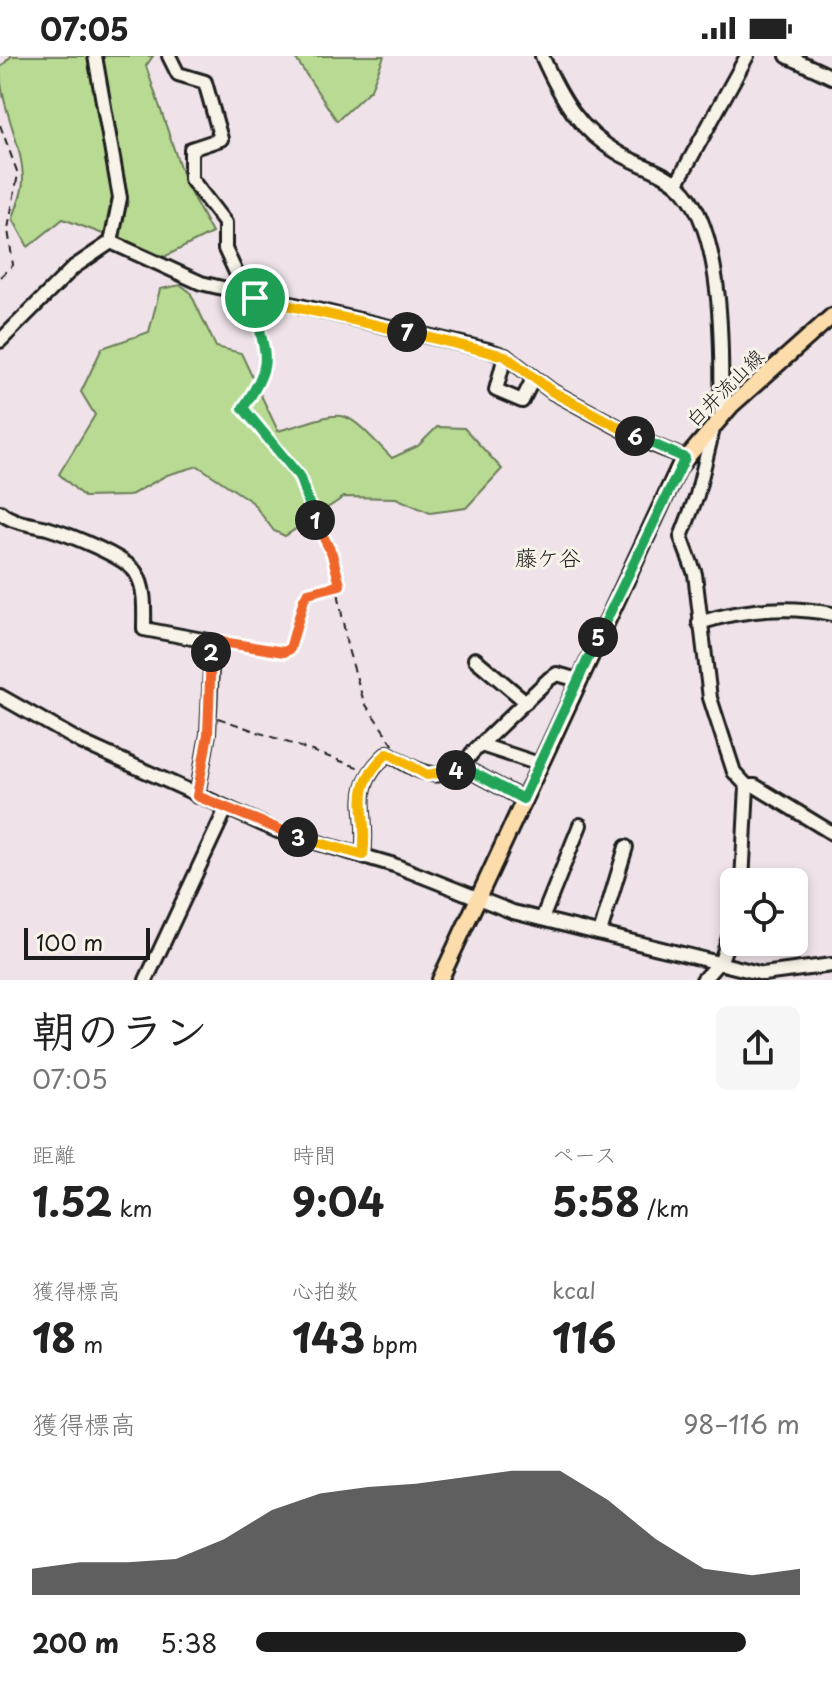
<!DOCTYPE html>
<html lang="ja">
<head>
<meta charset="utf-8">
<style>
  :root { --surface:#fff; --page:#f6f6f6; --text:#222; --muted:#767676; --accent:#1c1c1c }
  body { margin:0; font-family:"Playpen Sans","Klee One",sans-serif; background:var(--page); color:var(--text); height:100vh; display:flex; flex-direction:column; font-size:30px; white-space:nowrap }
  * { box-sizing:border-box; margin:0 }
  p { font-size:26px; color:var(--muted) }
  .icon { flex:none; width:44px; height:44px; fill:none; stroke:currentColor; stroke-width:2; stroke-linecap:round; stroke-linejoin:round }
  .map { position:relative; height:924px; overflow:hidden }
  .panel { display:flex; flex-direction:column; background:var(--surface); flex:1 }
  .panel>* { flex:none }
  .controls { position:absolute; left:720px; top:812px; display:grid; gap:16px }
  .controls a { display:grid; place-items:center; width:88px; height:88px; border-radius:12px; background:var(--surface); box-shadow:0 4px 12px #0003; font-size:40px }
  .scale { position:absolute; left:24px; bottom:20px; width:126px; box-sizing:border-box; padding-left:8px; border:4px solid #1c1c1c; border-top:0; font-size:22px; line-height:28px; white-space:nowrap; color:#1c1c1c; -webkit-text-stroke:6px #f7f3e8; paint-order:stroke }
  .pin { position:absolute; display:grid; place-items:center; width:68px; height:68px; color:#fff; margin:-34px; border:4px solid #fff; border-radius:50%; box-shadow:0 2px 8px #0007 }
  .km { position:absolute; width:40px; height:40px; margin:-20px; border-radius:50%; background:#222; color:#fff; font-size:22px; line-height:40px; text-align:center }
  .round { display:grid; place-items:center; flex:none; width:84px; height:84px; border-radius:12px; background:var(--page) }
  .head { display:flex; align-items:center; justify-content:space-between; height:136px; padding:0 32px }
  h1 { font-size:44px; font-weight:700; line-height:60px }
  .stats { display:grid; grid-template-columns:repeat(3,1fr); gap:12px; height:136px; padding:8px 32px }
  .stats div { display:grid; align-content:center }
  .stats b { font-size:40px; font-weight:700 }
  .stats small { font-size:22px; font-weight:400 }
  .stats p { font-size:22px }
  .chart { height:224px; padding:16px 32px }
  .chart p { display:flex; justify-content:space-between }
  .chart svg { width:100%; height:144px; margin-top:8px; fill:var(--accent); opacity:.7 }
  ul { padding:0 32px; list-style:none; font-size:26px }
  li { display:grid; grid-template-columns:128px 96px 1fr; align-items:center; height:60px }
  li i { height:20px; border-radius:10px; background:var(--accent) }
  .status { display:flex; justify-content:space-between; align-items:center; height:56px; padding:0 40px; background:var(--surface); direction:ltr }
  .status svg { height:22px; fill:currentColor }
  .map>svg:first-child { display:block }
</style>
</head>
<body>
<div class="status"><b>07:05</b><svg viewBox="0 0 49 12"><path d="M0 12V9h3v3zM5 12V6h3v6zM10 12V3h3v9zM15 12V0h3v12zM26 1h20v11H26zM47 4h2v5h-2z"/></svg></div>
<div class="map">
<svg width="832" height="924" viewBox="0 0 832 924">
  <rect width="100%" height="100%" fill="#efe3e9"/>
  <filter id="ink" filterUnits="userSpaceOnUse"><feTurbulence type="fractalNoise" baseFrequency=".0125" numOctaves="2"/><feDisplacementMap in="SourceGraphic" scale="16" xChannelSelector="R" yChannelSelector="G"/><feConvolveMatrix kernelMatrix="1 2 1 2 8 2 1 2 1" color-interpolation-filters="sRGB"/></filter>
  <g filter="url(#ink)">
    <g fill="#b8da93" stroke="#6a7b58" stroke-width="2">
      <path d="M11,0h142l-7,10 39,116 27,51 -48,24 -101,-38 -35,28 -15,-28c3,-12 10,-26 10,-38 0,-39 -23,-72 -23,-113z"/>
      <polygon points="294,0 384,0 371,33 337,65"/>
      <path d="M181,229l9,7 26,55 25,6 37,78c73,-20 59,-29 114,27l26,-12 19,-19 27,1 38,41 -36,39 -36,5 -34,-15 -52,-1 -59,39 -11,-5 -22,-29 -54,-36 -31,9 -38,21 -45,1 -25,-23 36,-59 -14,-23 21,-44 47,-16 11,-43z"/>
    </g>
    <g fill="none" stroke-linecap="round" stroke-linejoin="round">
      <defs>
        <g id="minor">
          <polyline points="95,0 120,142 111,186"/>
          <polyline points="169,0 178,18 205,26 221,83 191,93 191,123 225,167 225,193 239,223 239,237"/>
          <path d="M542,0c19,42 37,75 78,98 19,11 43,17 59,32 46,42 43,172 42,230"/>
          <polyline points="787,0 832,21"/>
          <polyline points="677,127 747,0"/>
          <polyline points="0,285 74,211 111,186 201,227 488,294 505,300 553,336 642,384 685,402"/>
          <polyline points="505,300 496,334 522,345 533,323"/>
          <polyline points="713,373 697,439 681,481 695,518 710,642 734,716 747,730 755,730 832,777"/>
          <path d="M0,456c12,11 31,12 47,16 20,6 78,28 89,45 10,16 8,38 8,56l64,12 4,5 -4,88 -11,62"/>
          <path d="M699,567c44,-14 87,-18 133,-9"/>
          <polyline points="475,603 526,646"/>
          <polyline points="0,640 81,686 278,775 394,809 513,856 763,918 832,909"/>
          <polyline points="481,689 539,708"/>
          <polyline points="463,711 523,743"/>
          <path d="M363,799c7,-46 -17,-64 25,-102 30,19 59,37 84,0l77,-74 8,-5 21,6"/>
          <polyline points="742,826 747,730"/>
          <polyline points="542,863 580,769"/>
          <polyline points="600,877 626,791"/>
          <polyline points="720,908 734,867"/>
          <polyline points="146,924 226,753"/>
          <polyline points="703,924 718,907"/>
        </g>
        <polyline id="major" points="440,924 679,411 732,349 832,260"/>
      </defs>
      <use href="#minor" stroke="#1c1c1c" stroke-width="18"/>
      <use href="#major" stroke="#1c1c1c" stroke-width="20"/>
      <g stroke="#1c1c1c" stroke-width="2" stroke-dasharray="8 6" stroke-linecap="butt">
        <polyline points="0,69 18,118 8,173 13,209 0,221"/>
        <path d="M256,251c4,56 24,47 -13,101l61,79 15,46 13,21 15,92 17,56 30,44"/>
        <polyline points="222,586 284,596 290,593 304,543 308,537 340,529"/>
        <polyline points="218,662 363,713"/>
      </g>
      <use href="#minor" stroke="#f7f3e8" stroke-width="12"/>
      <use href="#major" stroke="#fddcac" stroke-width="14"/>
    </g>
  </g>
  <g fill="none" stroke-linecap="round" stroke-linejoin="round" filter="url(#ink)">
    <defs>
      <path id="split-1" d="M255,242c5,58 25,56 -12,110l56,68 16,44"/>
      <polyline id="split-2" points="211,596 210,587 216,585 284,596 290,593 304,543 308,537 340,529 332,498 315,464"/>
      <polyline id="split-3" points="211,596 208,678 197,740 298,781"/>
      <path id="split-4" d="M298,781l65,18c7,-46 -17,-65 25,-102l39,22 29,-5"/>
      <polyline id="split-5" points="456,714 463,711 523,743 598,581"/>
      <polyline id="split-6" points="598,581 685,402 635,380"/>
      <polyline id="split-7" points="407,276 505,300 553,336 635,380"/>
      <polyline id="split-8" points="255,242 407,276"/>
    </defs>
    <use href="#split-1" stroke="#fff" stroke-width="16"/>
    <use href="#split-2" stroke="#fff" stroke-width="16"/>
    <use href="#split-3" stroke="#fff" stroke-width="16"/>
    <use href="#split-4" stroke="#fff" stroke-width="16"/>
    <use href="#split-5" stroke="#fff" stroke-width="16"/>
    <use href="#split-6" stroke="#fff" stroke-width="16"/>
    <use href="#split-7" stroke="#fff" stroke-width="16"/>
    <use href="#split-8" stroke="#fff" stroke-width="16"/>
    <use href="#split-1" stroke="#22a559" stroke-width="10"/>
    <use href="#split-2" stroke="#f0652b" stroke-width="10"/>
    <use href="#split-3" stroke="#f0652b" stroke-width="10"/>
    <use href="#split-4" stroke="#f5b400" stroke-width="10"/>
    <use href="#split-5" stroke="#22a559" stroke-width="10"/>
    <use href="#split-6" stroke="#22a559" stroke-width="10"/>
    <use href="#split-7" stroke="#f5b400" stroke-width="10"/>
    <use href="#split-8" stroke="#f5b400" stroke-width="10"/>
  </g>
  <g text-anchor="middle" stroke-width="6" stroke-linejoin="round" paint-order="stroke">
    <g font-size="20" fill="#1c1c1c" stroke="#f7f3e8">
      <text transform="translate(725 332) rotate(-45)" y="7">白井流山線</text>
    </g>
    <g font-size="22" fill="#1c1c1c" stroke="#f7f3e8">
      <text x="548" y="510">藤ケ谷</text>
    </g>
  </g>
</svg>
<div class="controls">
<a><svg class="icon" aria-label="locate" viewBox="0 0 24 24"><circle cx="12" cy="12" r="6"/><path d="M12 2v4M12 18v4M2 12h4M18 12h4"/></svg></a>
</div>
<div class="scale">100 m</div>
<div class="pin" style="left:255px;top:242px;background:#1e9e55"><svg class="icon" aria-label="arrive" viewBox="0 0 24 24"><path d="M6 21V4h12l-3 4 3 4H6"/></svg></div>
<b class="km" style="left:315px;top:464px">1</b>
<b class="km" style="left:211px;top:596px">2</b>
<b class="km" style="left:298px;top:781px">3</b>
<b class="km" style="left:456px;top:714px">4</b>
<b class="km" style="left:598px;top:581px">5</b>
<b class="km" style="left:635px;top:380px">6</b>
<b class="km" style="left:407px;top:276px">7</b>
</div>
<section class="panel">
<div class="head"><div><h1>朝のラン</h1><p>07:05</p></div><a class="round"><svg class="icon" aria-label="share" viewBox="0 0 24 24"><path d="M12 15V3M7 8l5-5 5 5M5 13v7h14v-7"/></svg></a></div>
<div class="stats">
<div><p>距離</p><b>1.52<small> km</small></b></div>
<div><p>時間</p><b>9:04</b></div>
<div><p>ペース</p><b>5:58<small> /km</small></b></div>
</div>
<div class="stats">
<div><p>獲得標高</p><b>18<small> m</small></b></div>
<div><p>心拍数</p><b>143<small> bpm</small></b></div>
<div><p>kcal</p><b>116</b></div>
</div>
<div class="chart"><p><span>獲得標高</span>98–116 m</p>
<svg viewBox="0 0 160 44" preserveAspectRatio="none"><path d="M0 44V36L10 34L20 34L30 33L40 27L50 18L60 13L70 11L80 10L90 8L100 6L110 6L120 15L130 27L140 36L150 38L160 36V44z"/></svg>
</div>
<ul>
<li><b>200 m</b>5:38<i style="width:90%"></i></li>
</ul>
</section>
</body>
</html>
